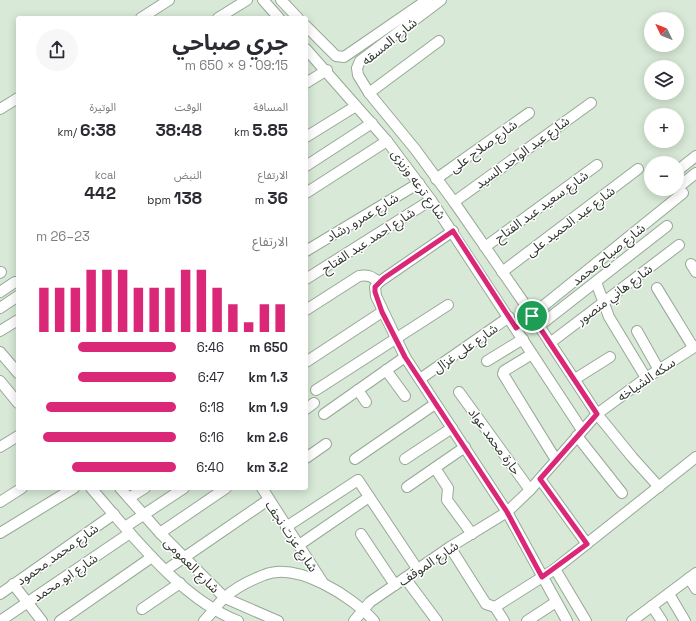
<!DOCTYPE html>
<html lang="ar">
<head>
<meta charset="utf-8">
<style>
  :root { --surface:#fff; --page:#f7f7f7; --text:#2b2b33; --muted:#7c7c81; --accent:#db2777 }
  body { margin:0; font-family:"Space Grotesk","Noto Sans Arabic",sans-serif; background:var(--page); color:var(--text); direction:rtl; height:100vh; display:flex; flex-direction:column; font-size:15px; white-space:nowrap }
  * { box-sizing:border-box; margin:0 }
  p { font-size:13px; color:var(--muted) }
  .icon { flex:none; width:22px; height:22px; fill:none; stroke:currentColor; stroke-width:2; stroke-linecap:round; stroke-linejoin:round }
  .map { position:relative; flex:1; overflow:hidden; direction:ltr }
  .side { position:absolute; left:16px; top:16px; width:292px; height:474px; display:flex; flex-direction:column; background:var(--surface); border-radius:4px; box-shadow:0 2px 10px #0003; direction:rtl }
  .side>* { flex:none }
  .needle { width:26px; rotate:313deg }
  .tools { position:absolute; left:644px; top:12px; display:grid; gap:8px }
  .tools a { display:grid; place-items:center; width:40px; height:40px; border-radius:50%; background:var(--surface); box-shadow:0 2px 10px #0003; font-size:20px }
  .pin { position:absolute; display:grid; place-items:center; width:34px; height:34px; color:#fff; margin:-17px; border:2px solid #fff; border-radius:50%; box-shadow:0 1px 4px #0007 }
  .round { display:grid; place-items:center; flex:none; width:42px; height:42px; border-radius:21px; background:var(--page) }
  .head { display:flex; align-items:center; justify-content:space-between; height:68px; padding:0 20px }
  h1 { font-size:22px; font-weight:700; line-height:30px }
  .metrics { display:grid; grid-template-columns:repeat(3,1fr); gap:6px; height:68px; padding:4px 20px }
  .metrics div { display:grid; align-content:center }
  .metrics b { font-size:17px; font-weight:700 }
  .metrics small { font-size:11px; font-weight:400 }
  .metrics p { font-size:11px }
  .chart { height:112px; padding:8px 20px }
  .chart p { display:flex; justify-content:space-between }
  .chart svg { width:100%; height:72px; margin-top:4px; stroke:var(--accent); stroke-width:6 }
  ul { padding:0 20px; list-style:none; font-size:13px }
  li { display:grid; grid-template-columns:64px 48px 1fr; align-items:center; height:30px }
  li i { height:10px; border-radius:5px; background:var(--accent) }
  .map>svg:first-child { display:block }
</style>
</head>
<body>
<div class="map">
<svg width="696" height="621" viewBox="0 0 696 621">
  <rect width="100%" height="100%" fill="#d8e9d7"/>
  <g fill="none" stroke-linecap="round" stroke-linejoin="round">
    <defs>
      <g id="street">
        <polyline points="263,0 279,18"/>
        <polyline points="281,0 298,18"/>
        <polyline points="441,0 360,61 357,68 358,75 369,93 415,149 454,202 524,303 597,414 632,457 659,487"/>
        <polyline points="141,18 169,0"/>
        <polyline points="218,18 247,0"/>
        <polyline points="306,26 336,56 344,57 427,0"/>
        <polyline points="306,49 387,141 431,200 582,430"/>
        <polyline points="306,83 327,70"/>
        <polyline points="369,93 439,41"/>
        <polyline points="0,109 18,98"/>
        <polyline points="306,137 356,106"/>
        <polyline points="306,166 372,123"/>
        <polyline points="677,171 696,156"/>
        <polyline points="436,179 529,113"/>
        <polyline points="681,185 696,173"/>
        <polyline points="306,193 387,141"/>
        <polyline points="454,202 591,103"/>
        <polyline points="453,231 379,282 375,287 376,296 405,357 507,512 567,621"/>
        <polyline points="485,247 597,165"/>
        <polyline points="306,251 419,183"/>
        <polyline points="691,264 696,272"/>
        <polyline points="502,272 638,169"/>
        <polyline points="0,273 1,272"/>
        <polyline points="306,279 431,200"/>
        <polyline points="596,282 609,317 646,378"/>
        <polyline points="657,288 693,347"/>
        <polyline points="0,292 15,282"/>
        <polyline points="0,308 18,296"/>
        <path d="M306,310l53,-34c9,-2 13,1 20,6"/>
        <polyline points="539,326 667,226"/>
        <polyline points="516,328 683,193"/>
        <polyline points="0,331 18,320"/>
        <polyline points="637,331 659,370"/>
        <polyline points="550,343 679,245"/>
        <polyline points="0,352 18,373"/>
        <polyline points="532,354 504,371 503,374 556,460"/>
        <polyline points="487,361 523,339"/>
        <polyline points="306,362 382,312"/>
        <polyline points="386,370 405,396"/>
        <polyline points="420,379 509,317"/>
        <polyline points="575,379 610,357"/>
        <polyline points="0,381 18,403"/>
        <polyline points="316,390 448,305"/>
        <polyline points="358,390 366,402"/>
        <polyline points="459,392 530,490"/>
        <polyline points="306,409 314,403"/>
        <polyline points="324,414 405,357"/>
        <polyline points="577,436 622,493"/>
        <polyline points="0,447 18,436"/>
        <polyline points="306,458 326,444"/>
        <polyline points="355,459 435,404"/>
        <polyline points="405,459 452,428"/>
        <polyline points="435,468 448,488 447,500 472,534"/>
        <polyline points="540,479 587,544"/>
        <polyline points="407,487 465,447"/>
        <path d="M91,488c40,46 90,111 147,133"/>
        <polyline points="120,488 160,533 225,598 278,621"/>
        <polyline points="262,488 323,583"/>
        <polyline points="129,498 145,488"/>
        <polyline points="0,502 22,488"/>
        <polyline points="125,527 184,488"/>
        <polyline points="286,527 358,480 418,570"/>
        <polyline points="0,533 74,488"/>
        <polyline points="160,533 226,488"/>
        <polyline points="361,534 395,585"/>
        <polyline points="299,545 369,497"/>
        <polyline points="450,547 486,604 495,607 555,569 696,457"/>
        <polyline points="555,569 586,621"/>
        <polyline points="166,570 268,500"/>
        <polyline points="405,578 437,621"/>
        <polyline points="689,578 696,589"/>
        <polyline points="13,584 42,621"/>
        <polyline points="0,594 114,514"/>
        <polyline points="669,594 685,621"/>
        <polyline points="652,606 662,621"/>
        <polyline points="495,607 504,621"/>
        <polyline points="142,609 180,583"/>
        <polyline points="0,621 130,533"/>
        <polyline points="60,621 152,557"/>
        <path d="M204,621c7,-7 13,-16 20,-23 10,-9 27,-18 40,-23 33,-14 89,22 110,46"/>
        <polyline points="354,621 370,602 450,547 507,512 530,490 597,414 646,378 696,346"/>
        <polyline points="527,621 556,602"/>
        <polyline points="632,621 696,573"/>
      </g>
    </defs>
    <use href="#street" stroke="#98a897" stroke-width="12"/>
    <use href="#street" stroke="#fff" stroke-width="10"/>
  </g>
  <g fill="none" stroke-linecap="round" stroke-linejoin="round">
    <defs>
      <polygon id="route" points="453,231 516,328 532,316 597,414 540,479 587,544 542,577 507,512 405,357 382,312 375,292 375,287 384,278"/>
    </defs>
    <use href="#route" stroke="#fff" stroke-width="8"/>
    <use href="#route" stroke="#db2777" stroke-width="5"/>
  </g>
  <g text-anchor="middle" stroke-width="3" stroke-linejoin="round" paint-order="stroke">
    <g font-size="13" fill="#30362f" stroke="#fff">
      <text transform="translate(389 41) rotate(-39)" y="5">شارع المسقه</text>
      <text transform="translate(483 146) rotate(-36)" y="5">شارع صلاح على</text>
      <text transform="translate(522 152) rotate(-36)" y="5">شارع عبد الواحد السيد</text>
      <text transform="translate(419 184) rotate(54)" y="5">شارع ترعه وزيزى</text>
      <text transform="translate(541 206) rotate(-36)" y="5">شارع سعيد عبد الفتاح</text>
      <text transform="translate(362 217) rotate(-31)" y="5">شارع عمرو رشاد</text>
      <text transform="translate(570 221) rotate(-37)" y="5">شارع عبد الحميد على</text>
      <text transform="translate(368 240) rotate(-33)" y="5">شارع احمد عبد الفتاح</text>
      <text transform="translate(608 254) rotate(-39)" y="5">شارع صباح محمد</text>
      <text transform="translate(614 294) rotate(-37)" y="5">شارع هاني منصور</text>
      <text transform="translate(465 348) rotate(-35)" y="5">شارع على غزال</text>
      <text transform="translate(646 379) rotate(-34)" y="5">سكه الشياخه</text>
      <text transform="translate(495 441) rotate(54)" y="5">حارة محمد عواد</text>
      <text transform="translate(292 536) rotate(56)" y="5">شارع عزت نجف</text>
      <text transform="translate(57 554) rotate(-35)" y="5">شارع محمد محمود</text>
      <text transform="translate(428 563) rotate(-34)" y="5">شارع الموقف</text>
      <text transform="translate(192 565) rotate(45)" y="5">شارع العمومى</text>
      <text transform="translate(65 577) rotate(-34)" y="5">شارع ابو محمد</text>
    </g>
  </g>
</svg>
<div class="tools">
<a><svg class="needle" viewBox="-14 -14 28 28"><path d="M0-13l5 13h-10z" fill="#e53935"/><path d="M0 13l5-13h-10z" fill="#7c7c81"/></svg></a>
<a><svg class="icon" aria-label="layers" viewBox="0 0 24 24"><path d="M12 4l9 5-9 5-9-5zM3 14l9 5 9-5"/></svg></a>
<a>+</a>
<a>−</a>
</div>
<div class="pin" style="left:532px;top:316px;background:#1e9e55"><svg class="icon" aria-label="arrive" viewBox="0 0 24 24"><path d="M6 21V4h12l-3 4 3 4H6"/></svg></div>
<section class="side">
<div class="head"><div><h1>جري صباحي</h1><p>09:15 · 9 × 650 m</p></div><a class="round"><svg class="icon" aria-label="share" viewBox="0 0 24 24"><path d="M12 15V3M7 8l5-5 5 5M5 13v7h14v-7"/></svg></a></div>
<div class="metrics">
<div><p>المسافة</p><b>5.85<small> km</small></b></div>
<div><p>الوقت</p><b>38:48</b></div>
<div><p>الوتيرة</p><b>6:38<small> /km</small></b></div>
</div>
<div class="metrics">
<div><p>الارتفاع</p><b>36<small> m</small></b></div>
<div><p>النبض</p><b>138<small> bpm</small></b></div>
<div><p>kcal</p><b>442</b></div>
</div>
<div class="chart"><p><span>الارتفاع</span>23–26 m</p>
<svg viewBox="0 0 160 44" preserveAspectRatio="none"><path d="M5 44V17M15 44V17M25 44V17M35 44V6M45 44V6M55 44V6M65 44V17M75 44V17M85 44V17M95 44V6M105 44V6M115 44V17M125 44V27M135 44V38M145 44V27M155 44V27"/></svg>
</div>
<ul>
<li><b>650 m</b>6:46<i style="width:70%"></i></li>
<li><b>1.3 km</b>6:47<i style="width:70%"></i></li>
<li><b>1.9 km</b>6:18<i style="width:93%"></i></li>
<li><b>2.6 km</b>6:16<i style="width:95%"></i></li>
<li><b>3.2 km</b>6:40<i style="width:74%"></i></li>
</ul>
</section>
</div>
</body>
</html>
